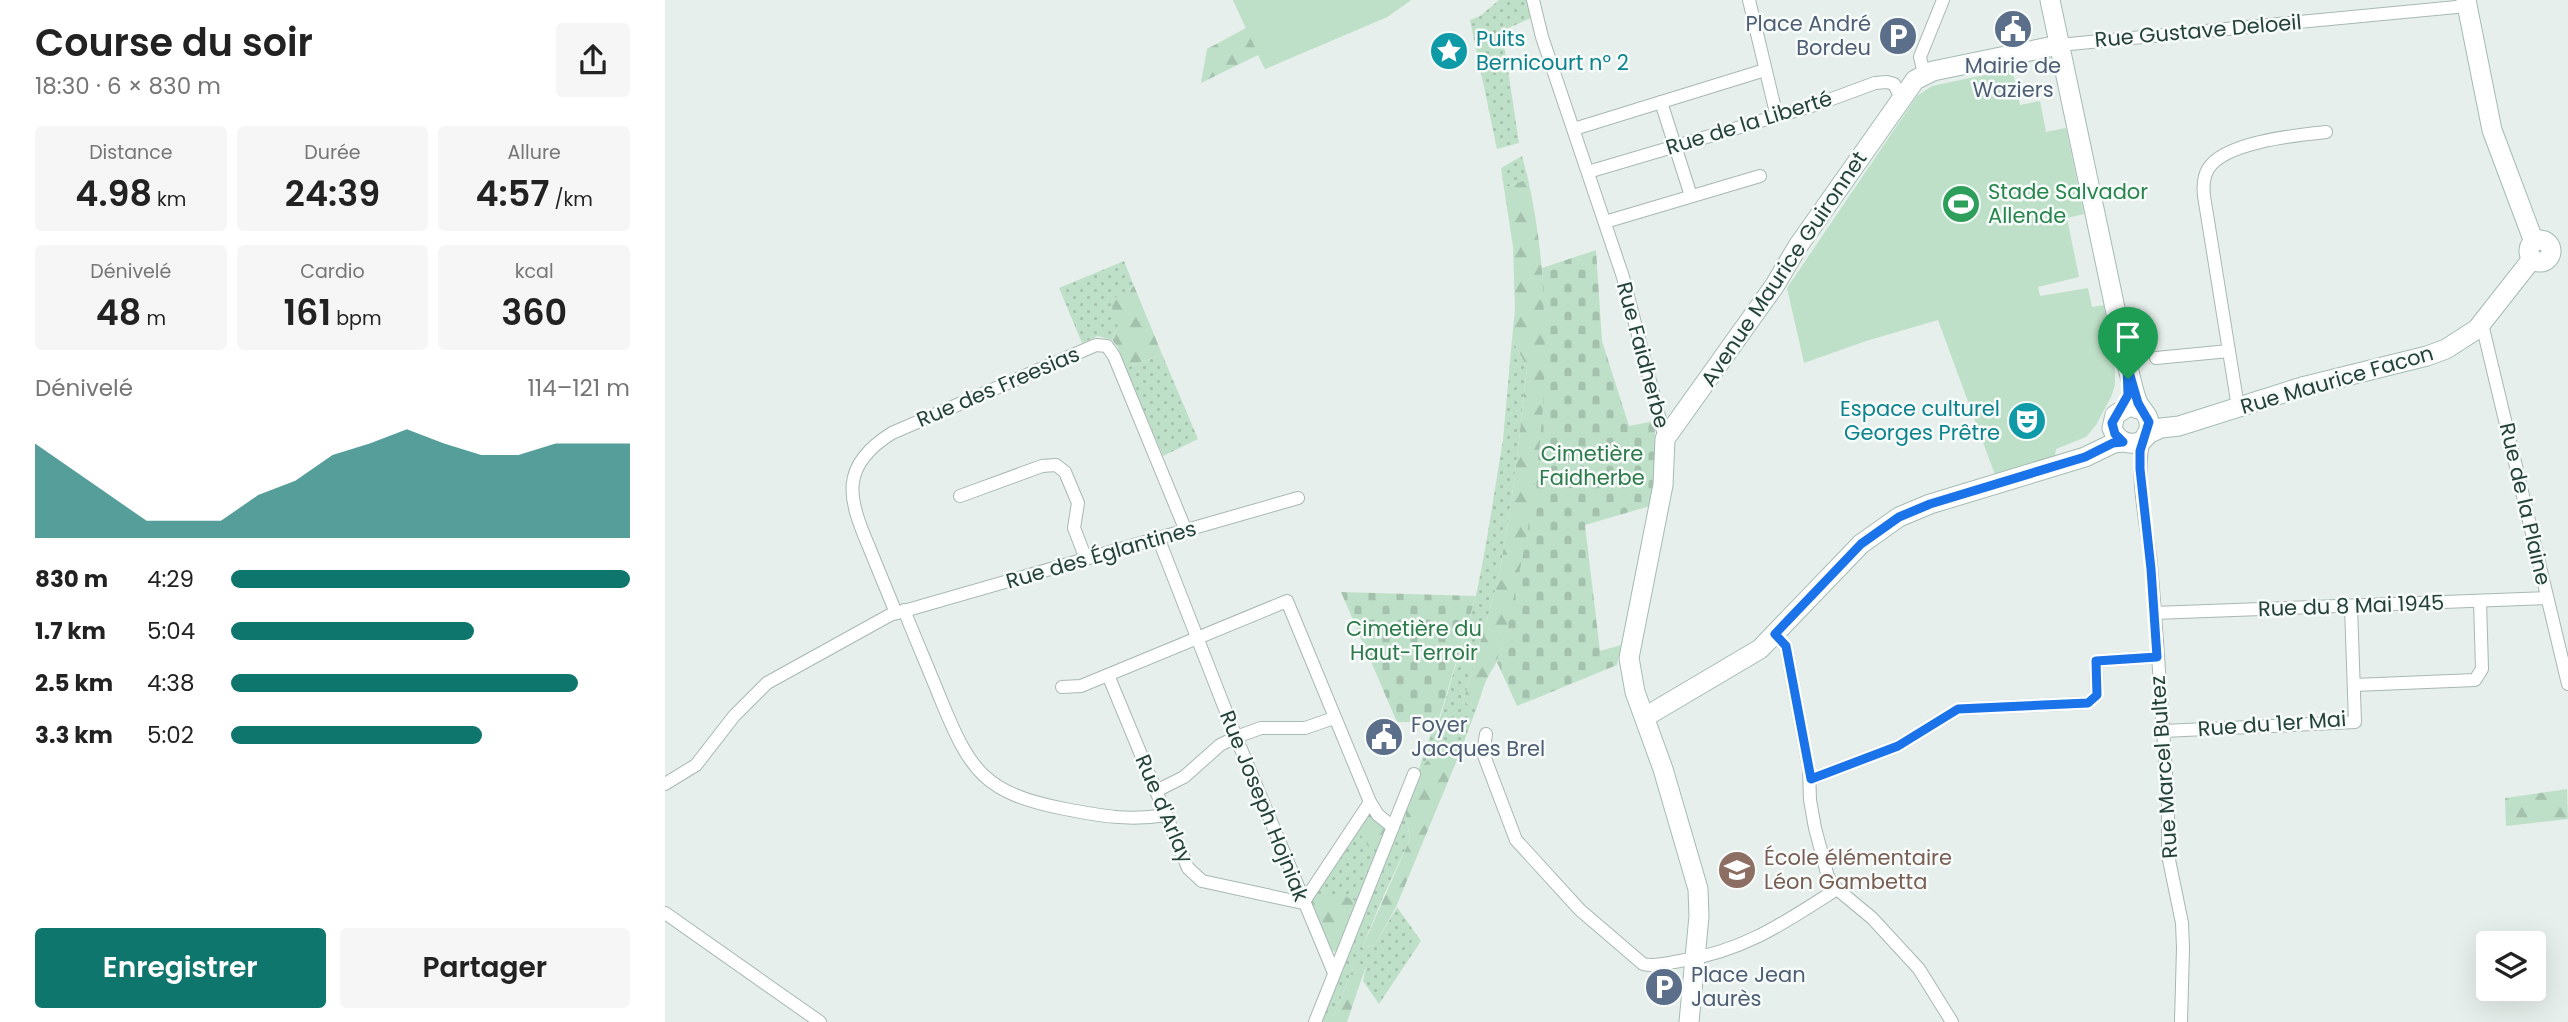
<!DOCTYPE html>
<html lang="fr">
<head>
<meta charset="utf-8">
<style>
  :root { --surface:#fff; --page:#f6f6f6; --text:#222; --muted:#767676; --accent:#0f766e }
  body { margin:0; font-family:Poppins,sans-serif; background:var(--page); color:var(--text); height:100vh; display:flex; flex-direction:column; font-size:26px; white-space:nowrap }
  * { box-sizing:border-box; margin:0 }
  p { font-size:23px; color:var(--muted) }
  .icon { flex:none; width:38px; height:38px; fill:none; stroke:currentColor; stroke-width:2; stroke-linecap:round; stroke-linejoin:round }
  .map { position:relative; flex:1; overflow:hidden }
  .drawer { display:flex; flex-direction:column; background:var(--surface); width:665px }
  .drawer>* { flex:none }
  .buttons { position:absolute; left:1811px; top:931px; display:grid; gap:14px }
  .buttons a { display:grid; place-items:center; width:70px; height:70px; border-radius:7px; background:var(--surface); box-shadow:0 7px 28px #0002; font-size:35px }
  .pin { position:absolute; display:grid; place-items:center; width:60px; height:60px; color:#fff; margin:-72px -30px; border-radius:50% 50% 50% 0; rotate:-45deg; box-shadow:0 0 7px #0007 }
  .pin .icon { rotate:45deg }
  .round { display:grid; place-items:center; flex:none; width:74px; height:74px; border-radius:7px; background:var(--page) }
  .overview { display:flex; align-items:center; justify-content:space-between; height:119px; padding:0 35px }
  h1 { font-size:38px; font-weight:600; line-height:52px }
  .figures { display:grid; grid-template-columns:repeat(3,1fr); gap:10px; height:119px; padding:7px 35px }
  .figures div { display:grid; align-content:center; border-radius:7px; background:var(--page); text-align:center }
  .figures b { font-size:35px; font-weight:600 }
  .figures small { font-size:19px; font-weight:400 }
  .figures p { font-size:19px }
  .chart { height:196px; padding:14px 35px }
  .chart p { display:flex; justify-content:space-between }
  .chart svg { width:100%; height:126px; margin-top:7px; fill:var(--accent); opacity:.7 }
  .button { display:flex; gap:14px; margin-top:auto; padding:14px 35px }
  .button a { flex:1; height:80px; border-radius:7px; background:var(--accent); color:#fff; font-size:28px; font-weight:600; line-height:80px; text-align:center }
  .button a+a { background:var(--page); color:var(--text) }
  ul { padding:0 35px; list-style:none; font-size:23px }
  li { display:grid; grid-template-columns:112px 84px 1fr; align-items:center; height:52px }
  li i { height:18px; border-radius:9px; background:var(--accent) }
  main { display:flex; flex:1; min-height:0 }
  .map>svg:first-child { display:block }
</style>
</head>
<body>
<main>
<section class="drawer">
<div class="overview"><div><h1>Course du soir</h1><p>18:30 · 6 × 830 m</p></div><a class="round"><svg class="icon" aria-label="share" viewBox="0 0 24 24"><path d="M12 15V3M7 8l5-5 5 5M5 13v7h14v-7"/></svg></a></div>
<div class="figures">
<div><p>Distance</p><b>4.98<small> km</small></b></div>
<div><p>Durée</p><b>24:39</b></div>
<div><p>Allure</p><b>4:57<small> /km</small></b></div>
</div>
<div class="figures">
<div><p>Dénivelé</p><b>48<small> m</small></b></div>
<div><p>Cardio</p><b>161<small> bpm</small></b></div>
<div><p>kcal</p><b>360</b></div>
</div>
<div class="chart"><p><span>Dénivelé</span>114–121 m</p>
<svg viewBox="0 0 160 44" preserveAspectRatio="none"><path d="M0 44V11L10 20L20 29L30 38L40 38L50 38L60 29L70 24L80 15L90 11L100 6L110 11L120 15L130 15L140 11L150 11L160 11V44z"/></svg>
</div>
<ul>
<li><b>830 m</b>4:29<i style="width:100%"></i></li>
<li><b>1.7 km</b>5:04<i style="width:61%"></i></li>
<li><b>2.5 km</b>4:38<i style="width:87%"></i></li>
<li><b>3.3 km</b>5:02<i style="width:63%"></i></li>
</ul>
<div class="button"><a>Enregistrer</a><a>Partager</a></div>
</section>
<div class="map">
<svg width="1903" height="1022" viewBox="0 0 1903 1022">
  <defs>
    <pattern id="grass-dots" width="8" height="8" patternUnits="userSpaceOnUse" patternTransform="scale(1.75)"><rect width="8" height="8" fill="#bfe0c8"/><path d="M2 2h.1M6 6h.1" fill="none" stroke="#a4c1ad" stroke-width="1.8" stroke-linecap="round"/></pattern>
    <pattern id="forest-firs" width="22" height="20" patternUnits="userSpaceOnUse" patternTransform="scale(1.75)"><rect width="22" height="20" fill="#bfe0c8"/><path d="M5 1l3.5 6h-7zM16 11l3.5 6h-7z" fill="#a4c1ad"/></pattern>
    <pattern id="cemetery-stones" width="16" height="16" patternUnits="userSpaceOnUse" patternTransform="scale(1.75)"><rect width="16" height="16" fill="#bfe0c8"/><path d="M2 7V4a2 2 0 0 1 4 0v3zM10 15v-3a2 2 0 0 1 4 0v3z" fill="#a4c1ad"/></pattern>
  </defs>
  <rect width="100%" height="100%" fill="#e6efeb"/>
  <g fill="url(#grass-dots)">
    <polygon points="834,0 863,0 866,18 837,31 854,143 832,149 805,20 815,16"/>
    <polygon points="857,156 863,179 839,188 836,168"/>
    <polygon points="459,261 469,286 446,301 453,327 447,340 433,336 417,343 394,288"/>
    <polygon points="847,339 862,367 850,476 834,577 798,702 812,707 794,755 770,753 754,769 769,724 774,722 811,596 820,550 838,440"/>
    <polygon points="497,354 533,439 498,456 461,368"/>
    <polygon points="740,809 745,839 718,897 697,948 710,945 732,907 756,941 714,1004 698,981 701,966 689,966 666,1022 655,1022"/>
    <polygon points="692,830 714,851 693,902 650,894"/>
  </g>
  <g fill="url(#forest-firs)">
    <polygon points="568,0 746,0 722,17 600,69 593,55 536,83 542,49 581,28"/>
    <path d="M863,179c34,153 15,330 -30,479 -2,7 -7,12 -10,19 -5,9 -7,20 -11,30l-14,-5 36,-125 16,-101 12,-109 -15,-28 3,-29 -2,-63 -9,-59z"/>
    <polygon points="469,286 497,354 461,368 452,346 447,340 453,327 445,301"/>
    <polygon points="770,753 794,755 731,907 710,945 697,948 745,839 740,809 754,769"/>
    <polygon points="1902,789 1903,819 1841,826 1840,798"/>
    <polygon points="705,810 723,828 714,851 703,846 692,830"/>
    <polygon points="650,894 675,894 693,902 674,952 666,951 646,901"/>
    <polygon points="689,966 701,966 682,1022 666,1022"/>
  </g>
  <g fill="url(#cemetery-stones)">
    <path d="M931,250l6,91 27,85 25,-5 3,39 -7,46 -65,19 15,126 21,-6 -4,20 -100,41 -20,-44c28,-99 46,-200 48,-304 0,-30 -2,-60 -3,-90z"/>
    <polygon points="676,592 811,596 773,722 732,722"/>
  </g>
  <g fill="#bfe0c8">
    <polygon points="568,0 746,0 722,17 600,69"/>
    <polygon points="1347,69 1355,105 1375,101 1381,132 1401,128 1419,214 1402,218 1414,277 1373,287 1375,296 1423,288 1427,307 1439,305 1450,370 1450,385 1446,397 1431,425 1421,437 1391,449 1390,456 1330,475 1273,320 1201,341 1139,363 1122,288 1252,96 1267,86"/>
  </g>
  <g fill="none" stroke-linecap="round" stroke-linejoin="round">
    <defs>
      <g id="street">
        <polyline points="868,0 877,37 958,277 1000,439"/>
        <polyline points="1084,0 1112,117"/>
        <polyline points="1394,45 1802,6"/>
        <polyline points="1259,74 1255,57 1278,0"/>
        <polyline points="996,102 1026,196"/>
        <polyline points="909,129 1100,70"/>
        <polyline points="923,172 1153,104 1210,83 1222,82 1229,84 1236,98"/>
        <polyline points="940,222 1095,176"/>
        <polyline points="1817,324 1903,684"/>
        <polyline points="1491,358 1564,351"/>
        <path d="M1573,407l-34,-211c-1,-9 -1,-18 4,-27 16,-27 89,-34 118,-37"/>
        <path d="M1480,438c-12,32 3,92 6,127 7,78 11,157 17,235v55l14,68 1,25 -2,74"/>
        <polyline points="295,496 377,466 391,465 400,472 413,503 409,528 421,559"/>
        <polyline points="494,540 571,737 669,973"/>
        <path d="M239,610c12,30 25,60 37,90 30,73 44,93 124,109 36,7 64,12 101,6"/>
        <path d="M231,613c-9,-22 -18,-44 -27,-66 -21,-49 -30,-81 23,-114l204,-88 11,1 7,10 72,175"/>
        <polyline points="1489,613 1882,598"/>
        <polyline points="1110,634 1121,646 1144,769 1145,800 1150,828 1163,877 1172,889 1207,918 1254,969 1287,1022"/>
        <polyline points="443,675 523,868 537,881 638,903 705,802"/>
        <polyline points="1689,685 1810,680 1817,669 1815,601"/>
        <polyline points="397,687 416,686 622,601 705,802 713,815 728,827"/>
        <polyline points="1498,731 1690,722 1686,607"/>
        <path d="M821,734l-3,19 33,87 64,70 63,54c12,3 25,-1 37,-3 64,-10 104,-38 157,-72"/>
        <polyline points="1146,779 1233,746 1293,709 1423,703 1432,695 1431,661 1492,657"/>
        <polyline points="0,784 31,765 69,716 102,683 225,615 633,498"/>
        <polyline points="491,791 519,777 555,745 571,737 596,728 640,728 669,718"/>
        <polyline points="0,913 155,1022"/>
        <polyline points="650,1022 749,774"/>
      </g>
      <g id="secondary">
        <path d="M1385,0l77,365c4,12 6,27 11,38 4,8 11,12 11,20 3,24 -29,28 -37,5l3,-13 14,-9 13,4"/>
        <polyline points="1801,0 1827,130 1869,242"/>
        <circle cx="1875" cy="251" r="11"/>
        <polyline points="1481,435 1496,428 1514,426 1637,387 1762,356 1781,349 1812,329 1867,259"/>
        <polyline points="980,717 1095,649 1196,544 1234,517 1265,504 1420,457 1449,443 1458,442"/>
        <polyline points="1024,1022 1034,916 1033,889 998,769 970,692 964,658 998,485 1000,439 1110,285 1133,246 1250,80 1268,71 1394,45"/>
      </g>
    </defs>
    <use href="#street" stroke="#a8b8b2" stroke-width="14"/>
    <use href="#secondary" stroke="#a4bbb3" stroke-width="21"/>
    <use href="#street" stroke="#fff" stroke-width="12"/>
    <use href="#secondary" stroke="#fff" stroke-width="19"/>
  </g>
  <g fill="none" stroke-linecap="round" stroke-linejoin="round">
    <defs>
      <polygon id="route" points="1462,365 1473,403 1484,422 1475,451 1475,469 1486,569 1492,657 1431,661 1432,695 1423,703 1293,709 1233,746 1146,779 1121,646 1110,634 1196,544 1234,517 1265,504 1420,457 1448,443 1458,442 1450,434 1447,423 1463,395"/>
    </defs>
    <use href="#route" stroke="#fff" stroke-width="14"/>
    <use href="#route" stroke="#1a73e8" stroke-width="9"/>
  </g>
  <defs>
    <symbol id="civic-disc" viewBox="-11 -11 22 22"><circle r="9.5" fill="#5c6f8a" stroke="#f7fbf9"/><path d="M-.6-6.5H3V-4.5H.6V-3L4-1V1h2V6H-6V1h2V-1L-.6-3ZM-1.2 2.5V6h2.4V2.5Z" fill="#fff"/></symbol>
    <symbol id="parking-disc" viewBox="-11 -11 22 22"><circle r="9.5" fill="#5c6f8a" stroke="#f7fbf9"/><path d="M-3.5-5.5H1a3.5 3.5 0 0 1 0 7H-1V5.5H-3.5ZM-1-3.4V-.6H.8a1.4 1.4 0 0 0 0-2.8Z" fill="#fff"/></symbol>
    <symbol id="sight-disc" viewBox="-11 -11 22 22"><circle r="9.5" fill="#0f9aa8" stroke="#f7fbf9"/><path d="M0-6L1.8-2.2L6-1.7L2.9 1.2L3.7 5.4L0 3.3L-3.7 5.4L-2.9 1.2L-6-1.7L-1.8-2.2Z" fill="#fff"/></symbol>
    <symbol id="stadium-disc" viewBox="-11 -11 22 22"><circle r="9.5" fill="#2e9e5b" stroke="#f7fbf9"/><path d="M0-5a6.5 5 0 1 0 0 10a6.5 5 0 1 0 0-10ZM-3.5-1.8h7v3.6h-7Z" fill="#fff"/></symbol>
    <symbol id="theatre-disc" viewBox="-11 -11 22 22"><circle r="9.5" fill="#0f9aa8" stroke="#f7fbf9"/><path d="M-5-5.5Q0-4 5-5.5V0Q5 5 0 6Q-5 5-5 0ZM-3.3-2.5H-1v1.5H-3.3ZM1-2.5H3.3v1.5H1ZM-2.8 1Q0 5.5 2.8 1Z" fill="#fff"/></symbol>
    <symbol id="school-disc" viewBox="-11 -11 22 22"><circle r="9.5" fill="#8d6e63" stroke="#f7fbf9"/><path d="M0-5L7-2L0 1L-7-2ZM-4 1L0 2.5L4 1V4Q0 6-4 4Z" fill="#fff"/></symbol>
  </defs>
  <g fill-rule="evenodd">
    <use href="#civic-disc" x="1326" y="7" width="44" height="44"/>
    <use href="#parking-disc" x="1211" y="14" width="44" height="44"/>
    <use href="#sight-disc" x="762" y="29" width="44" height="44"/>
    <use href="#stadium-disc" x="1274" y="182" width="44" height="44"/>
    <use href="#theatre-disc" x="1340" y="399" width="44" height="44"/>
    <use href="#civic-disc" x="697" y="715" width="44" height="44"/>
    <use href="#school-disc" x="1050" y="848" width="44" height="44"/>
    <use href="#parking-disc" x="977" y="965" width="44" height="44"/>
  </g>
  <g text-anchor="middle" stroke-width="5" stroke-linejoin="round" paint-order="stroke">
    <g font-size="21" fill="#4e5e75" stroke="#f7fbf9" text-anchor="start">
      <text x="1206" y="31" text-anchor="end">Place André<tspan x="1206" dy="24">Bordeu</tspan></text>
      <text x="1348" y="73" text-anchor="middle">Mairie de<tspan x="1348" dy="24">Waziers</tspan></text>
      <text x="746" y="732">Foyer<tspan x="746" dy="24">Jacques Brel</tspan></text>
      <text x="1026" y="982">Place Jean<tspan x="1026" dy="24">Jaurès</tspan></text>
    </g>
    <g font-size="21" fill="#24423a" stroke="#f7fbf9">
      <text transform="translate(1533 31) rotate(-5)" y="7">Rue Gustave Deloeil</text>
      <text transform="translate(1084 123) rotate(-17)" y="7">Rue de la Liberté</text>
      <text transform="translate(1119 269) rotate(-56)" y="7">Avenue Maurice Guironnet</text>
      <text transform="translate(978 355) rotate(75)" y="7">Rue Faidherbe</text>
      <text transform="translate(1672 380) rotate(-16)" y="7">Rue Maurice Facon</text>
      <text transform="translate(333 387) rotate(-23)" y="7">Rue des Freesias</text>
      <text transform="translate(1860 504) rotate(77)" y="7">Rue de la Plaine</text>
      <text transform="translate(436 555) rotate(-16)" y="7">Rue des Églantines</text>
      <text transform="translate(1686 606) rotate(-2)" y="7">Rue du 8 Mai 1945</text>
      <text transform="translate(1607 724) rotate(-4)" y="7">Rue du 1er Mai</text>
      <text transform="translate(1499 767) rotate(-94)" y="7">Rue Marcel Bultez</text>
      <text transform="translate(599 806) rotate(68)" y="7">Rue Joseph Hojniak</text>
      <text transform="translate(499 809) rotate(67)" y="7">Rue d'Arlay</text>
    </g>
    <g font-size="21" fill="#0d838f" stroke="#f7fbf9" text-anchor="start">
      <text x="811" y="46">Puits<tspan x="811" dy="24">Bernicourt n° 2</tspan></text>
      <text x="1335" y="416" text-anchor="end">Espace culturel<tspan x="1335" dy="24">Georges Prêtre</tspan></text>
    </g>
    <g font-size="21" fill="#27864d" stroke="#f7fbf9" text-anchor="start">
      <text x="1323" y="199">Stade Salvador<tspan x="1323" dy="24">Allende</tspan></text>
    </g>
    <g font-size="21" fill="#2d7a4b" stroke="#f7fbf9">
      <text x="927" y="461">Cimetière<tspan x="927" dy="24">Faidherbe</tspan></text>
      <text x="749" y="636">Cimetière du<tspan x="749" dy="24">Haut-Terroir</tspan></text>
    </g>
    <g font-size="21" fill="#785e54" stroke="#f7fbf9" text-anchor="start">
      <text x="1099" y="865">École élémentaire<tspan x="1099" dy="24">Léon Gambetta</tspan></text>
    </g>
  </g>
</svg>
<div class="buttons">
<a><svg class="icon" aria-label="layers" viewBox="0 0 24 24"><path d="M12 4l9 5-9 5-9-5zM3 14l9 5 9-5"/></svg></a>
</div>
<div class="pin" style="left:1463px;top:379px;background:#1e9e55"><svg class="icon" aria-label="arrive" viewBox="0 0 24 24"><path d="M6 21V4h12l-3 4 3 4H6"/></svg></div>
</div>
</main>
</body>
</html>
